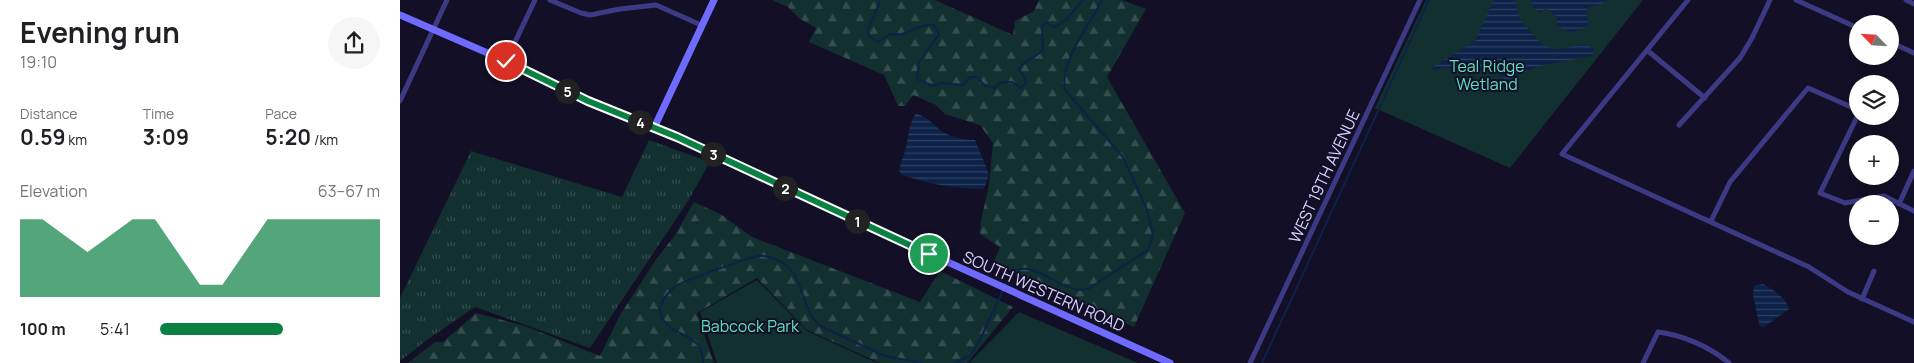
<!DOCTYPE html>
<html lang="en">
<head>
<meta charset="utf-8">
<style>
  :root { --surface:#fff; --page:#f6f6f6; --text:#202124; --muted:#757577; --accent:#0b8043 }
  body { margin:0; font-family:Manrope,sans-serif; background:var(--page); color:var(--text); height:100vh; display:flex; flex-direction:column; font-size:19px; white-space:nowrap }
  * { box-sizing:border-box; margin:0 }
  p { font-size:16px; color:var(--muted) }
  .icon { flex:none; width:28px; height:28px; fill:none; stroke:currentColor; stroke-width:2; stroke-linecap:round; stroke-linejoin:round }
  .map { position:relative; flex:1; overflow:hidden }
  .side { display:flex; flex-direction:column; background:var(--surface); width:400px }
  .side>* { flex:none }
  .needle { width:32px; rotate:295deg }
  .buttons { position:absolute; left:1449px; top:15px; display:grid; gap:10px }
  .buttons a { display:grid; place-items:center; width:50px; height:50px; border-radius:50%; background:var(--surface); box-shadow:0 2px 12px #0003; font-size:25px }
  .pin { position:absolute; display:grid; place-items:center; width:42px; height:42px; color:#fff; margin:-21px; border:2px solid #fff; border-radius:50%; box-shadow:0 1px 5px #0007 }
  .km { position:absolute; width:25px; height:25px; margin:-12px; border-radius:50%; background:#222; color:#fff; font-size:14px; line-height:25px; text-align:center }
  .round { display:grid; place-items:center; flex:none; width:52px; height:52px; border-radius:26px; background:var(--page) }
  .headline { display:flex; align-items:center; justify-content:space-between; height:85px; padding:0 20px }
  h1 { font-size:28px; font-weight:700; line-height:38px }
  .stats { display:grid; grid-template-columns:repeat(3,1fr); gap:8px; height:85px; padding:5px 20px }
  .stats div { display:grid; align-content:center }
  .stats b { font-size:21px; font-weight:700 }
  .stats small { font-size:14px; font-weight:400 }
  .stats p { font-size:14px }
  .chart { height:140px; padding:10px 20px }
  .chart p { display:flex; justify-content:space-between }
  .chart svg { width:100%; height:90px; margin-top:5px; fill:var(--accent); opacity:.7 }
  ul { padding:0 20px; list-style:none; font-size:16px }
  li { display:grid; grid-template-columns:80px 60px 1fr; align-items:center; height:38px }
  li i { height:12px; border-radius:6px; background:var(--accent) }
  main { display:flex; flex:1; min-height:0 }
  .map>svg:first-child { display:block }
</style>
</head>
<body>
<main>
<section class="side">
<div class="headline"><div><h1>Evening run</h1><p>19:10</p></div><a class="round"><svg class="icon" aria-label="share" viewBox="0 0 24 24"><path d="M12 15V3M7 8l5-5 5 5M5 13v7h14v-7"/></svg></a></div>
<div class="stats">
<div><p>Distance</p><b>0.59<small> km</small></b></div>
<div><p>Time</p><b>3:09</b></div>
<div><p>Pace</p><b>5:20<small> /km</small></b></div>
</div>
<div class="chart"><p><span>Elevation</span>63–67 m</p>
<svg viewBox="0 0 160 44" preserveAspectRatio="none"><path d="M0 44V6L10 6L20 14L30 22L40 14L50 6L60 6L70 22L80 38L90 38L100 22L110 6L120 6L130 6L140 6L150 6L160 6V44z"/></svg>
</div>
<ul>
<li><b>100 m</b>5:41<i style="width:56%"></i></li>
</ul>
</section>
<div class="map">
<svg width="1514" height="363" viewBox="0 0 1514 363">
  <defs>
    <pattern id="grass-tufts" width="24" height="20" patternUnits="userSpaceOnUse" patternTransform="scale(1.25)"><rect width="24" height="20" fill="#12302f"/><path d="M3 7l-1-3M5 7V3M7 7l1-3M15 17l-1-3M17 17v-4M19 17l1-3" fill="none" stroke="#344d4e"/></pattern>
    <pattern id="forest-firs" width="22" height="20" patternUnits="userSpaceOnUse" patternTransform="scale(1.25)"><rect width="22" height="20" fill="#12302f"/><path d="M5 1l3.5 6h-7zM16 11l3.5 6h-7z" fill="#344d4e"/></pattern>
    <pattern id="water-rules" width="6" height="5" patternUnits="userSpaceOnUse" patternTransform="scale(1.25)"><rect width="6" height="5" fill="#0c2248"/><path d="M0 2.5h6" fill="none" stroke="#2f4163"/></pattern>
  </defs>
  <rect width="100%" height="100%" fill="#130f26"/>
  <polygon fill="url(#grass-tufts)" points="249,140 310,162 288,201 190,348 75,307 27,340 0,361 0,298 71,151 222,197"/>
  <g fill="url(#forest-firs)">
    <polygon points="372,0 535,0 613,35 615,21 634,11 639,0 722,0 746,9 707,77 785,213 734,327 593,263 600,247 580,234 581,220 589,185 593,143 580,125 545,114 536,105 513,95 505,106 498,106 484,75 409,42 416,28 400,19 388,7"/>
    <polygon points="294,202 322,215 352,237 520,302 540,271 613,307 567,363 480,363 407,330 357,278 297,313 314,363 8,363 35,342 43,342 76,313 125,326 200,356 220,315 255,261 275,235"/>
  </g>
  <g fill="#12302f">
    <polygon points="1026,0 1243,0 1110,168 975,108"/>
    <polygon points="357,280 407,331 477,363 317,363 300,312"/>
    <polygon points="619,312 738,363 569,363"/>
  </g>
  <g fill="url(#water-rules)">
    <polygon points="1094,0 1115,0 1120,20 1140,42 1153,50 1184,44 1194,49 1192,56 1139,66 1107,81 1091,68 1079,72 1068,64 1035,70 1031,68 1075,41"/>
    <polygon points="1131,0 1207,0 1204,3 1186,8 1188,27 1172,32 1157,27 1157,17 1146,8 1140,13 1132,6"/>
    <path d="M516,113c14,6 16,11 27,19 10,6 21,8 32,8l14,34 -5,15c-28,0 -55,-5 -82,-14l-3,-4c1,-8 4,-13 6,-20 4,-13 3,-26 11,-38z"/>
    <path d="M1363,284c10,5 23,14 26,25l-25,18 -4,-1 -1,-3 -6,-28 1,-9z"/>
  </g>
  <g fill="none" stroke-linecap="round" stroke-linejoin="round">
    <g stroke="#0c2248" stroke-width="2">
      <path d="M479,0v4l-12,27 3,6 9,5 11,-8c20,3 27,-11 44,-9l5,9 -20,28 -2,17 16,7 8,-3 22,2 7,-8h7l7,8 10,3 6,-5 12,-1 9,6 5,-5 -2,-7 -6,-7c7,-9 17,-11 25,-19l-1,-23 4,-5 8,5 6,-3 7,-5 16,-19"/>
      <path d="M303,363c0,-6 -1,-13 -5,-18 -11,-14 -33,-11 -38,-34 -1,-10 9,-19 16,-25 5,-4 74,-29 82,-30 9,-1 18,3 25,7 23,15 17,49 39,64l63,29 37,7"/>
      <path d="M554,363l16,-7 9,-14 33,-71c5,-1 11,-3 16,-2 20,4 40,25 60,20l60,-39 5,-15 -6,-25 -24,-53 -58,-67c-6,-28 25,-65 37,-90"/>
      <polyline points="862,363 1029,0"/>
    </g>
    <g stroke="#3d3a85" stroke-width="5">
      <polyline points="150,0 181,13 190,15 220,9 256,5 301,25"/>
      <polyline points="1288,0 1162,154 1409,267 1448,292 1514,322"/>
      <polyline points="1396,0 1458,28"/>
      <polyline points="1506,0 1514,4"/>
      <polyline points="1490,42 1514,53"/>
      <polyline points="1248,51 1305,98"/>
      <polyline points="106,61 135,0"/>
      <polyline points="0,101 47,0"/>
      <polyline points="1458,115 1420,193 1445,203 1484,196 1514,211"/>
      <polyline points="1279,125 1340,58 1352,38 1370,0"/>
      <polyline points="1499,204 1514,171"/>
      <polyline points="1311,221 1330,182 1408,88 1458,110"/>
      <polyline points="1462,299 1474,271"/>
      <polyline points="850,363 1020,0"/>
      <path d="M1243,363l15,-31c25,3 52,15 71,31"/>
    </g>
    <g stroke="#6f6bff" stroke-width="7">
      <polyline points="0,15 106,61 188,101 277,137 398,194 770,363"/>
      <polyline points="254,128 314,0"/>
    </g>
  </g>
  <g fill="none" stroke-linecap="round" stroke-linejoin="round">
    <defs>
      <polyline id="route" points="106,61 188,101 277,137 529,254"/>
    </defs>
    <use href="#route" stroke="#fff" stroke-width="10"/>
    <use href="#route" stroke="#0b8043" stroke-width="6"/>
  </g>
  <g text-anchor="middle" stroke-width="4" stroke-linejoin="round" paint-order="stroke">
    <g font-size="16" fill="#5fe0c0" stroke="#130f26">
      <text x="1087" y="72">Teal Ridge<tspan x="1087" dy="18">Wetland</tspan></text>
      <text x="350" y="332">Babcock Park</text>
    </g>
    <g font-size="16" fill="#d9d4ff" stroke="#130f26">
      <text transform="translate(924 176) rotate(-65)" y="6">WEST 19TH AVENUE</text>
      <text transform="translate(644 291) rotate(24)" y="6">SOUTH WESTERN ROAD</text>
    </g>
  </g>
</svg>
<div class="buttons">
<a><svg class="needle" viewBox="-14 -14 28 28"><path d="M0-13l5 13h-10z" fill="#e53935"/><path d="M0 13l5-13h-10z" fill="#757577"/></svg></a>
<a><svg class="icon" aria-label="layers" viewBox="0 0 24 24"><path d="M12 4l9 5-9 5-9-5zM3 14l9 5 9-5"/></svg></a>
<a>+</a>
<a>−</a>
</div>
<div class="pin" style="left:529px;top:254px;background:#1e9e55"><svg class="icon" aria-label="arrive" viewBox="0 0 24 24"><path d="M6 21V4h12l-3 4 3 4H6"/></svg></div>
<div class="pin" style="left:106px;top:61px;background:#d93025"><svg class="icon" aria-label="check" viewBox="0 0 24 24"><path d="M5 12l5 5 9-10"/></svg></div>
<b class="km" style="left:457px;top:221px">1</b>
<b class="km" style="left:385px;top:188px">2</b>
<b class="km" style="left:313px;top:154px">3</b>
<b class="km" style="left:240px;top:122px">4</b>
<b class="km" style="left:167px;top:91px">5</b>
</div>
</main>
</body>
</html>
